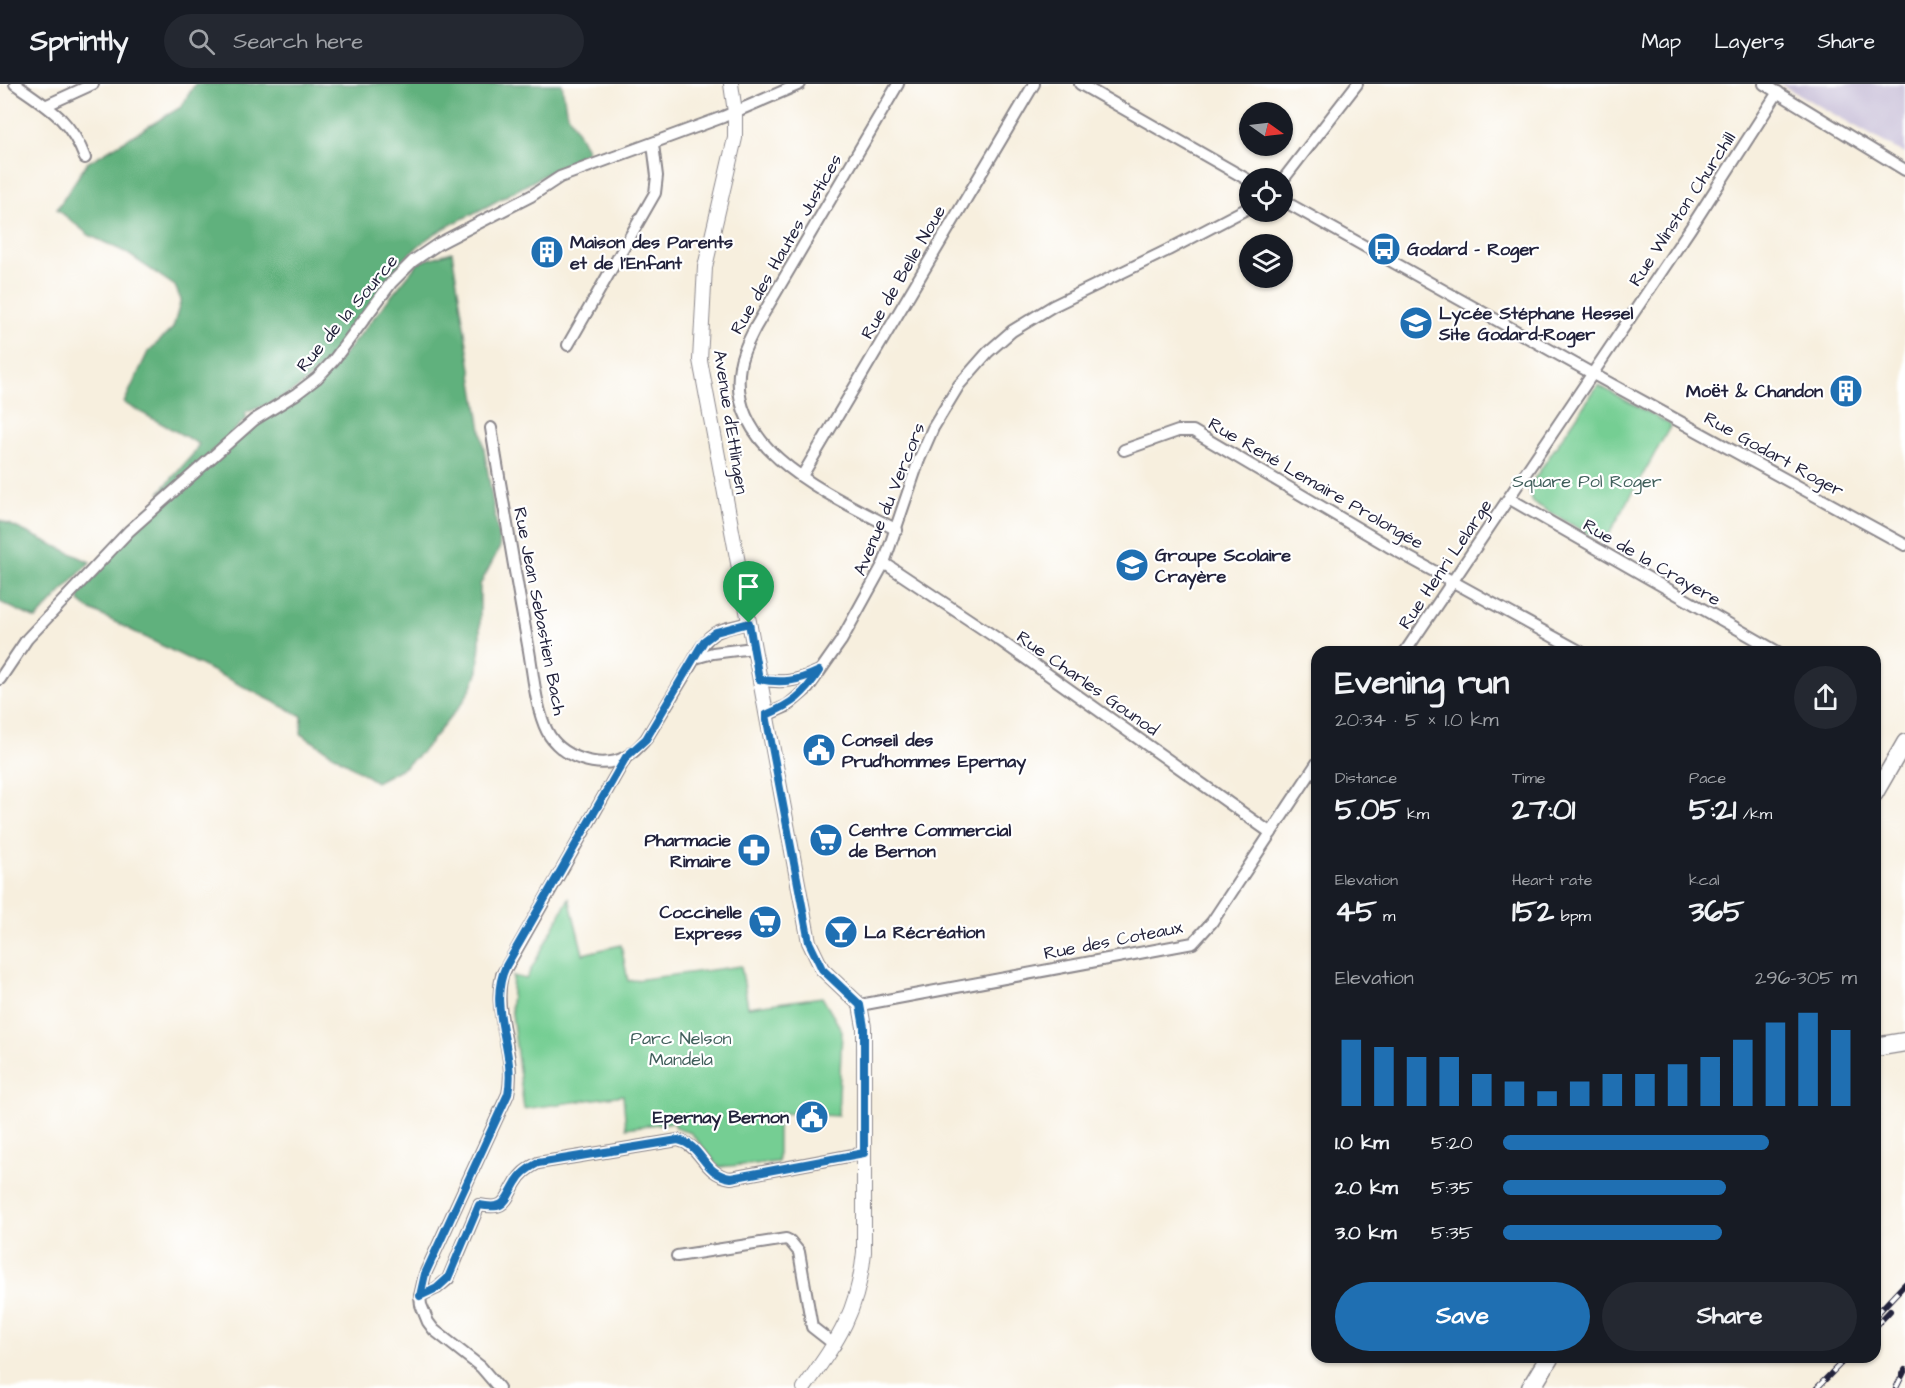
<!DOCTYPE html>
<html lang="en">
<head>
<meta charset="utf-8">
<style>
  :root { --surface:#171b24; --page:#242831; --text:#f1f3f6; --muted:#9ea1a6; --line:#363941; --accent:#1f6fb2 }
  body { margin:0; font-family:"Architects Daughter",sans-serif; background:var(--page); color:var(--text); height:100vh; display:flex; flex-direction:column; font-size:22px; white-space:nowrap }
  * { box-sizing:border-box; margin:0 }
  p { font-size:20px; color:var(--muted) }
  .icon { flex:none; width:33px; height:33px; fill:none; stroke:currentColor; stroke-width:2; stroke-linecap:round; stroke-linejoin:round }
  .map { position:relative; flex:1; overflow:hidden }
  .side { position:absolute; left:1311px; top:562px; width:570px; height:717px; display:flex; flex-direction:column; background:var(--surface); border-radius:18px; box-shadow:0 2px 4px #0004 }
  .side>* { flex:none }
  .needle { width:39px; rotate:104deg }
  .buttons { position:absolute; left:1239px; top:18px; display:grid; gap:12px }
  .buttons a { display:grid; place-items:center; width:54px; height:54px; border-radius:50%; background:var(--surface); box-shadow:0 2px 4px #0004; font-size:30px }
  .pin { position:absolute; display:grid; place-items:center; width:51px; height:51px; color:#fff; margin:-62px -26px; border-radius:50% 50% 50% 0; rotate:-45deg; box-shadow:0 0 6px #0007 }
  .pin .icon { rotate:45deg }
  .round { display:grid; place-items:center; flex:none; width:63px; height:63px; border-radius:32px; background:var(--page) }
  .headline { display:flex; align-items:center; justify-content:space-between; height:102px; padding:0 24px }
  h1 { font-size:33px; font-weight:700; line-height:45px }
  .metrics { display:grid; grid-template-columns:repeat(3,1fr); gap:9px; height:102px; padding:6px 24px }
  .metrics div { display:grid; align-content:center }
  .metrics b { font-size:30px; font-weight:700 }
  .metrics small { font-size:16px; font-weight:400 }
  .metrics p { font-size:16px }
  .chart { height:168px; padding:12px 24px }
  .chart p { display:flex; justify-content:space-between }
  .chart svg { width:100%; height:108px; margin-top:6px; stroke:var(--accent); stroke-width:6 }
  .action { display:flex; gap:12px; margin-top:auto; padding:12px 24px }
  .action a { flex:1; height:69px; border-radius:36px; background:var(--accent); color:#fff; font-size:24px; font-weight:700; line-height:69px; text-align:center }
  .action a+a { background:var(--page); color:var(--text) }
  ul { padding:0 24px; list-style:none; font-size:20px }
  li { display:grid; grid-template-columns:96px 72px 1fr; align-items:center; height:45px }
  li i { height:15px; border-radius:8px; background:var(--accent) }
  header { display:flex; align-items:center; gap:36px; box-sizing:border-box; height:84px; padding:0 30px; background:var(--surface); border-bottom:2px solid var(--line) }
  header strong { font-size:28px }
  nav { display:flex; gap:33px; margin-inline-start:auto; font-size:21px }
  .search { width:420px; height:54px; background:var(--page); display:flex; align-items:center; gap:15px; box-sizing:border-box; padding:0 21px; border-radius:33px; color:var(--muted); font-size:22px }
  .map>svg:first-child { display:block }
</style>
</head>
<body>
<header>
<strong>Sprintly</strong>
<div class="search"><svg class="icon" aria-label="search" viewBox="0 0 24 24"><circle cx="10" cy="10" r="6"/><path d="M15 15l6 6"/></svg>Search here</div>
<nav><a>Map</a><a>Layers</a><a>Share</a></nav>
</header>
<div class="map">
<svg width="1905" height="1304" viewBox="0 0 1905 1304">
  <rect width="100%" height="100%" fill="#fff"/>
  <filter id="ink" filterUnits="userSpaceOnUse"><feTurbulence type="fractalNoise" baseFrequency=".0167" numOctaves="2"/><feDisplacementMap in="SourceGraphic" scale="12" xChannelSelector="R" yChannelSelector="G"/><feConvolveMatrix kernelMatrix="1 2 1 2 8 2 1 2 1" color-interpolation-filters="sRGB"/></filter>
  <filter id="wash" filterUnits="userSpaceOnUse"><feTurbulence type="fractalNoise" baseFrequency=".008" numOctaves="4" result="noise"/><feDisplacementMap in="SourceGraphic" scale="24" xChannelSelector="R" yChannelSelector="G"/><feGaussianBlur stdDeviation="1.35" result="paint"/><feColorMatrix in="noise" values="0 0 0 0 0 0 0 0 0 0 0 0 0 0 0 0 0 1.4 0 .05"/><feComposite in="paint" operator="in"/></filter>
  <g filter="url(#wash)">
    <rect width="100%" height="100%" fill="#f7efde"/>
    <polygon fill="#c8bfd8" points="1780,0 1905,0 1905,70"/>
    <g fill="#75ce93" stroke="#4c7867" stroke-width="1.5">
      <polygon points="1598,301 1671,341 1604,459 1532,418 1528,404"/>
      <polygon points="569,814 583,870 621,861 628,897 741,882 748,923 822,913 842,947 838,1032 778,1029 778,1078 719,1083 691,1049 675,1044 674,1038 626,1044 623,1011 524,1025 511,922 513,892 526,895"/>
    </g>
    <g fill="#60b17d" stroke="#416a5c" stroke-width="1.5">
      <path d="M195,0h367l4,26 22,41c-35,19 -69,38 -104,57 -19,10 -40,19 -57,31 -53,40 -75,108 -128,148 -16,12 -36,19 -54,26l2,5c-25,23 -58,61 -88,75l34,-39 6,-10 -75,-41 24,-51 25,-24 8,-28 -6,-14 -50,-34 -36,-17 -32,-26 30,-46 94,-56z"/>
      <polygon points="452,168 500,463 480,501 480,559 478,587 472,602 463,618 422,668 404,683 376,698 301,650 302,632 89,525 79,517 80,510 132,449 244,348 298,315 320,300 419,178"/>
      <polygon points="0,436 90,478 36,535 0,518"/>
    </g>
  </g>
  <g filter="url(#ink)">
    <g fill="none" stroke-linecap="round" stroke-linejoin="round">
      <defs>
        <g id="minor">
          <path d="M15,0c32,23 55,34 70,74"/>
          <polyline points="1080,0 1250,97"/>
          <polyline points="1764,0 1905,86"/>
          <polyline points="47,21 93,0"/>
          <polyline points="1282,97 1357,0"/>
          <polyline points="1282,116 1593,290 1905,461"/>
          <polyline points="568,261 655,109 657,92 653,60"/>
          <path d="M491,344c12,73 24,145 37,217 5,26 7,62 19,86 13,26 52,40 79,26 8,-4 14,-11 20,-18l49,-81"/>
          <polyline points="1124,366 1178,347 1193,347 1388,462 1581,568"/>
          <polyline points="802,392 1034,0"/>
          <polyline points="1510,415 1778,568"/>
          <path d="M897,446c-62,-33 -172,-78 -157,-164 2,-14 9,-26 15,-38l143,-244"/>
          <polyline points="884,479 1001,557 1271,749"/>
          <path d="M749,539c-30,7 -39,6 -54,35l18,-5 40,-5"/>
          <polyline points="1405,568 1690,145 1778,8"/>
          <polyline points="0,595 27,555 129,447 254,336 296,310 317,294 333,277 391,199 413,177 438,160 531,112 560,93 723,33 800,0"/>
          <path d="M759,595c23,5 39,2 60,-8"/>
          <polyline points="766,631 787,622 808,604 841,557 884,479 919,376 933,344 959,301 988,268 1012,247 1053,222 1168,166 1250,123"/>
          <polyline points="860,921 1193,859 1212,838 1317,679"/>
          <polyline points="677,1172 786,1155 790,1157 799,1168 812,1243 835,1261"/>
          <path d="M420,1212l17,-8 11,-9 31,-74c27,5 25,-3 37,-23 5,-9 12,-14 22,-19l140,-23c25,6 24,34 53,38l133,-25"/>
          <path d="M499,1304l-18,-21 -47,-37 -6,-8 -7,-17 -1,-9 5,-22 83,-180c9,-40 -16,-79 -6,-119l124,-218"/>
        </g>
        <path id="tertiary" d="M731,0l4,28v26l-30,129 -5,93 109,582 13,27 38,36 4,22v225c-6,61 -26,88 -60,136"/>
        <polyline id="secondary" points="1875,710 1905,658"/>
        <g id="primary">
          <polyline points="1875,963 1905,958"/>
          <polyline points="1531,1304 1549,1274"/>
        </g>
      </defs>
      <use href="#minor" stroke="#8c888c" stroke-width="14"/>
      <use href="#tertiary" stroke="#8c888c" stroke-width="16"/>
      <use href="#secondary" stroke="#8c888c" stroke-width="18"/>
      <use href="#primary" stroke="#8c888c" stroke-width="21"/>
      <use href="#minor" stroke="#fff" stroke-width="10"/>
      <use href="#tertiary" stroke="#fff" stroke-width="14"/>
      <use href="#secondary" stroke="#fff" stroke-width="15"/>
      <use href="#primary" stroke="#fff" stroke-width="18"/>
      <defs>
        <g id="rail">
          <polyline points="1875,1232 1905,1200"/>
          <polyline points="1875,1243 1890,1227"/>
          <polyline points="1817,1304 1846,1274"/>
          <polyline points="1896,1304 1905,1286"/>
        </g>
      </defs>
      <use href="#rail" stroke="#22223b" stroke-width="6"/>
      <use href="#rail" stroke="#fff" stroke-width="4" stroke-dasharray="11" stroke-linecap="butt"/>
    </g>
  </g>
  <g fill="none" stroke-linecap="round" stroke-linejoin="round" filter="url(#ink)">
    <defs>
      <path id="route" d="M749,539l10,56c23,5 39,2 60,-8 -15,24 -27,33 -53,44l43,227 13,27 38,36 4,22v126l-133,25c-29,-4 -28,-33 -53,-38l-140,23c-10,5 -17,10 -22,19 -12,20 -10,28 -37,23l-31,73 -11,10 -17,8 5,-22 83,-180c9,-43 -22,-86 -2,-128l120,-209 20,-18 58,-98 12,-9z"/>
    </defs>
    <use href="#route" stroke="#fff" stroke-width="12"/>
    <use href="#route" stroke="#1f6fb2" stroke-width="8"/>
  </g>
  <defs>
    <symbol id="bus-disc" viewBox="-11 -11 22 22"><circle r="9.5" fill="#1f6fb2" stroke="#fff"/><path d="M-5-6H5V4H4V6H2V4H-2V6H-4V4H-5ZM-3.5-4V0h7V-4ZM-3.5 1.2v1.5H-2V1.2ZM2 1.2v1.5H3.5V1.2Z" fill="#fff"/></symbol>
    <symbol id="building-disc" viewBox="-11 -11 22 22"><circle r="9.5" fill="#1f6fb2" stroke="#fff"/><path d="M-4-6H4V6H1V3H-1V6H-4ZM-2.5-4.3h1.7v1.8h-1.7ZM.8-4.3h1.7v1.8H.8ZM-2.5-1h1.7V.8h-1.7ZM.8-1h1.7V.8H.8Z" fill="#fff"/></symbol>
    <symbol id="school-disc" viewBox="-11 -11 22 22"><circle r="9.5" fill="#1f6fb2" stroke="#fff"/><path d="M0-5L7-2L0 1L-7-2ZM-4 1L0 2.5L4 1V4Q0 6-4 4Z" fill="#fff"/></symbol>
    <symbol id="civic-disc" viewBox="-11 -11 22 22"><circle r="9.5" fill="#1f6fb2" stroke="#fff"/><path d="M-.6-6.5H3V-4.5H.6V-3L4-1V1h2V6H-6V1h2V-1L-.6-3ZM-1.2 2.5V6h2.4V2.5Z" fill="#fff"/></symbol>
    <symbol id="supermarket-disc" viewBox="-11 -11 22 22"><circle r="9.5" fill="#1f6fb2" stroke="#fff"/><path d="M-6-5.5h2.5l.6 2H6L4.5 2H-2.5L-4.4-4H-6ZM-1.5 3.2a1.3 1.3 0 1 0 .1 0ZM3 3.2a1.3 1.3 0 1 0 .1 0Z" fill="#fff"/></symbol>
    <symbol id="pharmacy-disc" viewBox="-11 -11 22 22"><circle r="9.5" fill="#1f6fb2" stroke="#fff"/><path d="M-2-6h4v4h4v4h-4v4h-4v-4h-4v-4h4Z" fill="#fff"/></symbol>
    <symbol id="bar-disc" viewBox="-11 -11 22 22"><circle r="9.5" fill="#1f6fb2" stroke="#fff"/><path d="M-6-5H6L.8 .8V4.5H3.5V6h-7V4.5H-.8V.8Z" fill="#fff"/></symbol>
  </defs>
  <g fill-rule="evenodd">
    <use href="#bus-disc" x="1365" y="146" width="38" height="38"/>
    <use href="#building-disc" x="528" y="149" width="38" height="38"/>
    <use href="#school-disc" x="1397" y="220" width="38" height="38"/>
    <use href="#building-disc" x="1827" y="288" width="38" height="38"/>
    <use href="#school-disc" x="1113" y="462" width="38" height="38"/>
    <use href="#civic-disc" x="800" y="647" width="38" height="38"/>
    <use href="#supermarket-disc" x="807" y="737" width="38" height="38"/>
    <use href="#pharmacy-disc" x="735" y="747" width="38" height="38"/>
    <use href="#supermarket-disc" x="746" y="819" width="38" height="38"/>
    <use href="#bar-disc" x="822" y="829" width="38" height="38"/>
    <use href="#civic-disc" x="793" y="1014" width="38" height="38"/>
  </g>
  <g text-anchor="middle" stroke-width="4.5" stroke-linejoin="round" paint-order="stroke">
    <g font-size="18" fill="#22223b" stroke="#fff">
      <text transform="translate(1682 125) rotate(-57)" y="6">Rue Winston Churchill</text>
      <text transform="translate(786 160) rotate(-60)" y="6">Rue des Hautes Justices</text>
      <text transform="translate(903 188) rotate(-60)" y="6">Rue de Belle Noue</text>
      <text transform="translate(347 229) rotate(-50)" y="6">Rue de la Source</text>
      <text transform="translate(731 338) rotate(81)" y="6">Avenue d'Ettlingen</text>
      <text transform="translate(1774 370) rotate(29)" y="6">Rue Godart Roger</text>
      <text transform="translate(1316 399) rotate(30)" y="6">Rue René Lemaire Prolongée</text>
      <text transform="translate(889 415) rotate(-68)" y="6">Avenue du Vercors</text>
      <text transform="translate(1652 478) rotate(30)" y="6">Rue de la Crayere</text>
      <text transform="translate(1445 480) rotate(-56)" y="6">Rue Henri Lelarge</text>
      <text transform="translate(540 527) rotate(79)" y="6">Rue Jean Sebastien Bach</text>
      <text transform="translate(1088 599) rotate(35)" y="6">Rue Charles Gounod</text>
      <text transform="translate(1113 856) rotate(-11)" y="6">Rue des Coteaux</text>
    </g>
    <g font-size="18" font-weight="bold" fill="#22223b" stroke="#fff" text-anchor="start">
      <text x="570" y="164">Maison des Parents<tspan x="570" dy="21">et de l'Enfant</tspan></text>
      <text x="1407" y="171">Godard - Roger</text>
      <text x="1439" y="235">Lycée Stéphane Hessel<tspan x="1439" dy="21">Site Godard-Roger</tspan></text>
      <text x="1823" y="313" text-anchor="end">Moёt &amp; Chandon</text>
      <text x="1155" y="477">Groupe Scolaire<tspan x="1155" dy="21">Crayère</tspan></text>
      <text x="842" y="662">Conseil des<tspan x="842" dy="21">Prud’hommes Epernay</tspan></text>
      <text x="849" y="752">Centre Commercial<tspan x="849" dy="21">de Bernon</tspan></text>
      <text x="731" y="762" text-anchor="end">Pharmacie<tspan x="731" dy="21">Rimaire</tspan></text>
      <text x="742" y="834" text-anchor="end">Coccinelle<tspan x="742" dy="21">Express</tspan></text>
      <text x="864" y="854">La Récréation</text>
      <text x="789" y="1039" text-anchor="end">Epernay Bernon</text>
    </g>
    <g font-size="18" fill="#3f5e5a" stroke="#fff">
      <text x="1587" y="403">Square Pol Roger</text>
      <text x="681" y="960">Parc Nelson<tspan x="681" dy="21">Mandela</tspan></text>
    </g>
  </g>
</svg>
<div class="buttons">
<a><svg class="needle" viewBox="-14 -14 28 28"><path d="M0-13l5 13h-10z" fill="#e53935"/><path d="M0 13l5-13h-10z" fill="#9ea1a6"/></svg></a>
<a><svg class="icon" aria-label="locate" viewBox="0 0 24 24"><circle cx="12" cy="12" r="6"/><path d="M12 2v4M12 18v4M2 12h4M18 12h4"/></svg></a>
<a><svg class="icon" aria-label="layers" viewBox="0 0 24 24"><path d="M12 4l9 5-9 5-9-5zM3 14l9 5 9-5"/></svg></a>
</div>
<div class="pin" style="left:749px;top:539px;background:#1e9e55"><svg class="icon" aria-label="arrive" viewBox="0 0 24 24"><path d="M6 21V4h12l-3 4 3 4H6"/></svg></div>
<section class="side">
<div class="headline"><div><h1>Evening run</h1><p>20:34 · 5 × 1.0 km</p></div><a class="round"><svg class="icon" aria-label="share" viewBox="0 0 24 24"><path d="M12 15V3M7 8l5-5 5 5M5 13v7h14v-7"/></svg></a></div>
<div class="metrics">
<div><p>Distance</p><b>5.05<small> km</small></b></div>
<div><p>Time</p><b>27:01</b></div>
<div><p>Pace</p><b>5:21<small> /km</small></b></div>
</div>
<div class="metrics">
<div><p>Elevation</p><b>45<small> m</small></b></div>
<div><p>Heart rate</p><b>152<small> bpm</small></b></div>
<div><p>kcal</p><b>365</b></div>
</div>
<div class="chart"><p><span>Elevation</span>296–305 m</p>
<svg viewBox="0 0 160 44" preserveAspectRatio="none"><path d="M5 44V17M15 44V20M25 44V24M35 44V24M45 44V31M55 44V34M65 44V38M75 44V34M85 44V31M95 44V31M105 44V27M115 44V24M125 44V17M135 44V10M145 44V6M155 44V13"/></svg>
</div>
<ul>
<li><b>1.0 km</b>5:20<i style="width:75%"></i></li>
<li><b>2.0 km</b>5:35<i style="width:63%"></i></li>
<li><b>3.0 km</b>5:35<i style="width:62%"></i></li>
</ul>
<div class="action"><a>Save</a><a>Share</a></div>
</section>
</div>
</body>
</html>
